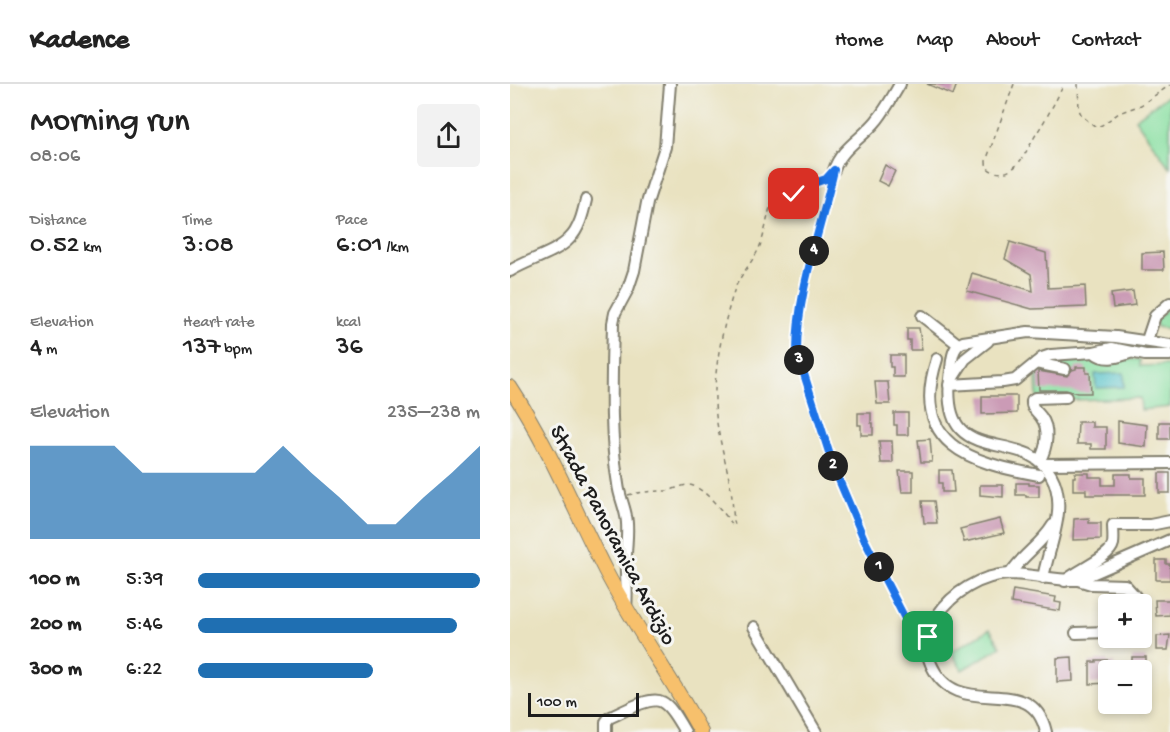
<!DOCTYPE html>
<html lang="en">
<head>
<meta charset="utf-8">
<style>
  :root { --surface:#fff; --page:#f2f2f2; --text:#222; --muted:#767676; --line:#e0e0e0; --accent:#1f6fb2 }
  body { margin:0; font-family:"Gochi Hand",sans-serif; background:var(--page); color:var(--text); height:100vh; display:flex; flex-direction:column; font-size:22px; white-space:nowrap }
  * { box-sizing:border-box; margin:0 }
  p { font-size:20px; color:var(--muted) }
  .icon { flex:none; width:33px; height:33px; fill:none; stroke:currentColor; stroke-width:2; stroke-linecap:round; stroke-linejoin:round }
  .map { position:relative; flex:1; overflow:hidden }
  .side { display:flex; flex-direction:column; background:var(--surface); width:510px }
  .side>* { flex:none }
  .tools { position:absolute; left:588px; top:510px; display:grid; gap:12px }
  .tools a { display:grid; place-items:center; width:54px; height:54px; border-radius:6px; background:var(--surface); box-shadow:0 3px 9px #0003; font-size:30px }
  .scale { position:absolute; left:18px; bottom:15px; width:111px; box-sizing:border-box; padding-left:6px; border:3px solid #1c1c1c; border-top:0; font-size:16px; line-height:21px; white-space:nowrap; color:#1c1c1c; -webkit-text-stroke:4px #f6f6f2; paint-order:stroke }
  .pin { position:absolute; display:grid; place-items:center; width:51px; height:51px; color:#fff; margin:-26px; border-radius:12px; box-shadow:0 3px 9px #0006 }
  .km { position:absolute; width:30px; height:30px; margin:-15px; border-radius:50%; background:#222; color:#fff; font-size:16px; line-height:30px; text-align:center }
  .round { display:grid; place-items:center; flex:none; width:63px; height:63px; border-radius:6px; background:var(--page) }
  .overview { display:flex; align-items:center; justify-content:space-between; height:102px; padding:0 30px }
  h1 { font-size:33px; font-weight:600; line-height:45px }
  .metrics { display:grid; grid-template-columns:repeat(3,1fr); gap:9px; height:102px; padding:6px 30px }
  .metrics div { display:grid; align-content:center }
  .metrics b { font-size:26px; font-weight:600 }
  .metrics small { font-size:16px; font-weight:400 }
  .metrics p { font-size:16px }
  .chart { height:168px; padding:12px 30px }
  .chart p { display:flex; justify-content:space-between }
  .chart svg { width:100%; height:108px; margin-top:6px; fill:var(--accent); opacity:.7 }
  ul { padding:0 30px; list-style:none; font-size:20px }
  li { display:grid; grid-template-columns:96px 72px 1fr; align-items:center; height:45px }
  li i { height:15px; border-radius:8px; background:var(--accent) }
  header { display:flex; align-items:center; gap:36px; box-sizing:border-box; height:84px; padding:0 30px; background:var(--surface); border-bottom:2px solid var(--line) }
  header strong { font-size:28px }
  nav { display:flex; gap:33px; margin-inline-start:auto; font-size:21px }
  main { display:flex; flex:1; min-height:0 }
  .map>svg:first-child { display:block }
</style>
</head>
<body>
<header>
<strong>Kadence</strong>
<nav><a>Home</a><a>Map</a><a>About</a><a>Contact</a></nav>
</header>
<main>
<section class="side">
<div class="overview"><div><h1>Morning run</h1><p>08:06</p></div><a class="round"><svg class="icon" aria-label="share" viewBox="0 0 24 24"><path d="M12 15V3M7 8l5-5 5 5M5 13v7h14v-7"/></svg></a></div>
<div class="metrics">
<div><p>Distance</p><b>0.52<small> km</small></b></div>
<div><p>Time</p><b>3:08</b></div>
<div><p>Pace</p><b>6:01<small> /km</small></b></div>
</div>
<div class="metrics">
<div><p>Elevation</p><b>4<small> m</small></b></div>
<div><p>Heart rate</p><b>137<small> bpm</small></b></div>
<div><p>kcal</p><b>36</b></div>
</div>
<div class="chart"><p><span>Elevation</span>235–238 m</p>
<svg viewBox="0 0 160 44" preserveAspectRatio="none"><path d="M0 44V6L10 6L20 6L30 6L40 17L50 17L60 17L70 17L80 17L90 6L100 17L110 27L120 38L130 38L140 27L150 17L160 6V44z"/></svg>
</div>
<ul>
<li><b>100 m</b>5:39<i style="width:100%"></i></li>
<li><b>200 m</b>5:46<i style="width:92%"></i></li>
<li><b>300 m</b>6:22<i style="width:62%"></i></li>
</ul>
</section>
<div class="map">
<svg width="660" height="648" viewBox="0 0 660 648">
  <rect width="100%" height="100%" fill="#f6f6f2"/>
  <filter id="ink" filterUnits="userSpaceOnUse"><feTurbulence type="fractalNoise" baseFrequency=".0167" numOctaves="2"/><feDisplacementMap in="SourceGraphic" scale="12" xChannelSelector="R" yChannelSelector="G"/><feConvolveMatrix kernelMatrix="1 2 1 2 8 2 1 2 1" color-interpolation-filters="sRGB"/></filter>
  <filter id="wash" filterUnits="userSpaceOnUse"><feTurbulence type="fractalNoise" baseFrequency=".008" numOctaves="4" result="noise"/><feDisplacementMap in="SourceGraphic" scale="24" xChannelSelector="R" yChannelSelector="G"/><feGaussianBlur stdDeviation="1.35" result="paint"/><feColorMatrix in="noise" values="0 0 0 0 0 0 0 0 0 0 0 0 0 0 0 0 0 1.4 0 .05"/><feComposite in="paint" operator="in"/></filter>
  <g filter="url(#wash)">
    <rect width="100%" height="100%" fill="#e9e2c0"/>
    <g fill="#8ae0a3" stroke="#537e60" stroke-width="1.5">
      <polygon points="660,10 660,84 625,35"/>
      <polygon points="660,222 660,245 647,243 645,237"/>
      <polygon points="572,273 588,277 630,275 630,282 660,281 660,323 631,326 630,314 527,317 526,284 539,276"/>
      <polygon points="480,545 491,563 452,586 441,568"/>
    </g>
    <polygon fill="#54c2c9" stroke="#386f72" stroke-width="1.5" points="614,289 614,303 586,304 585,290"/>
    <g id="blocks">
      <g fill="#cb9bb6">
        <polygon points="417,0 447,0 443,11"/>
        <polygon points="375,81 385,87 378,102 368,97"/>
        <polygon points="500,158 536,169 538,204 575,202 576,223 522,225 457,207 462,189 523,207 521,190 495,175"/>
        <polygon points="653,168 654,186 632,186 632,169"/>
        <polygon points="623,207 625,221 603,224 601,210"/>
        <polygon points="397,244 409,244 412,266 400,266 400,256 397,256"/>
        <polygon points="380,271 394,271 394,293 383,293 383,283 380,283"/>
        <polygon points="566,283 576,283 576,289 580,289 581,309 567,309 556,306 529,306 528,287 557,292 562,286 566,285"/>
        <polygon points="365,298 378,298 380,320 367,320"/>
        <polygon points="472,312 507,312 507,329 472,330"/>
        <polygon points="348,329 361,329 361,339 363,339 363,351 351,351 351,341 348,341"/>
        <polygon points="384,329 398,329 398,351 387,351 387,341 384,341"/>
        <polygon points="608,337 637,341 636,363 608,359"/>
        <polygon points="568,338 582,338 582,343 596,343 596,365 581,365 581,360 567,360"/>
        <rect x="649" y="338" width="11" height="17"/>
        <polygon points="420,355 422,378 411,378 408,356"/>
        <polygon points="369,357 382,357 383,379 371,379"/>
        <polygon points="429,386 442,386 444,408 432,408 432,399 429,399"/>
        <polygon points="389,387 403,387 403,408 392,408"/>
        <polygon points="565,389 579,389 579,393 592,393 592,401 605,401 605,390 621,390 621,394 635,394 635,411 576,411 576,406 563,406 563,393 565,393"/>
        <rect x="649" y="389" width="11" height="20"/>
        <polygon points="506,399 519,399 519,401 529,401 529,413 516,413 516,411 506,411"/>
        <polygon points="470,401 493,401 493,413 470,411"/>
        <polygon points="412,417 424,417 427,439 414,439"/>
        <polygon points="579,434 579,439 591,439 591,455 563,456 564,435"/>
        <polygon points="490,435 494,449 454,458 450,445"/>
        <polygon points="646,476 656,476 656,480 660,480 660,496 646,496"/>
        <polygon points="503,506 546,513 545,518 551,519 550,527 501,519"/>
        <polygon points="645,516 660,516 660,531 646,532"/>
        <polygon points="660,551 658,566 647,566 647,552"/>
        <polygon points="562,573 563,597 547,598 547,574"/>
        <rect x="622" y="573" width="14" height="13"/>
        <polygon points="586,576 598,576 598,579 604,579 604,586 598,586 598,599 580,600 580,578 586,578"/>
      </g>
    </g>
  </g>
  <g filter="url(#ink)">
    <use href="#blocks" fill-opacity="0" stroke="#827f6e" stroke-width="1.5"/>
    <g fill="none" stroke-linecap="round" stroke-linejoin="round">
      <defs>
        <g id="minor">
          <path d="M324,86c7,-22 29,-32 43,-50 9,-11 16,-24 23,-36"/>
          <path d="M0,187c17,-11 46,-18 59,-32 10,-9 14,-26 17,-39"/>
          <polyline points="412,232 448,260"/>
          <polyline points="637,256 645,232 660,219"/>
          <path d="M584,268c11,10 25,5 38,0"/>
          <path d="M427,275c-28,85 33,104 102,116"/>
          <polyline points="526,279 555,285"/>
          <polyline points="442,295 455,275 478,257"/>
          <polyline points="439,301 493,298 505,296 532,274 541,271 584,268 602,264 635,271 660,271"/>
          <path d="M530,376c7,-13 10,-31 1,-43 -5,-7 -10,-8 -9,-17l3,-2 31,-1"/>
          <polyline points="534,380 660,379"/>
          <path d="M500,490c13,-20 31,-29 43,-49"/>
          <path d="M533,494c6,-33 26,-71 8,-103 -29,-52 -115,0 -100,-105 1,-10 1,-23 12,-28l65,-10 88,5 54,8"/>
          <polyline points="568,496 581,500 615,501 625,512 626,520"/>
          <path d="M555,497c12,-11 45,-23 48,-37 1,-6 0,-13 0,-19h37l20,-4"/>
          <path d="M116,524c2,-18 -1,-34 0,-51 0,-14 3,-28 0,-41 -2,-11 -7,-21 -8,-32 -9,-52 -6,-108 -5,-161l2,-10 13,-24 6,-18 13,-68 18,-56 5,-63"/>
          <polyline points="244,543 306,648"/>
          <polyline points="566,549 598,548"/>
          <path d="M96,648v-10l3,-4c12,-5 41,-23 53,-16 10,5 17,21 23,30"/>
          <path d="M536,648c-15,-65 -89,-7 -115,-68 -7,-16 -3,-33 6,-48 15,-23 44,-41 72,-42 23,0 46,7 69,6l92,-40"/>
        </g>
        <path id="major" d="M0,303c38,58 64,122 95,183 29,56 66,107 96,162"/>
      </defs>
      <use href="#minor" stroke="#827f6e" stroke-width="14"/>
      <use href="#major" stroke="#827f6e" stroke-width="16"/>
      <g stroke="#827f6e" stroke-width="1.5" stroke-dasharray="4.5 4.5" stroke-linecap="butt">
        <path d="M504,0l-28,77c0,5 1,8 6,10 24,10 35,-23 45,-38 10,-16 19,-32 27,-49"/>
        <polyline points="568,0 569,26 572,32 586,43 592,41 609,29 631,21 660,1"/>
        <polyline points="322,96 292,217 287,248 287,268 291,286 324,384 354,455 409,559"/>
        <path d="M118,411c12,-3 26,-4 38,-4 8,-1 15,-6 23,-6 15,1 36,30 45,41l1,-1c-3,-13 -2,-28 -5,-41 -5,-28 -15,-56 -15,-85 -1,-34 9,-76 19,-108 6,-18 21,-30 27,-48 6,-16 6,-32 14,-48l19,-1 20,-11 14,-5"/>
      </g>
      <use href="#minor" stroke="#fff" stroke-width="10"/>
      <use href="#major" stroke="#f7c06c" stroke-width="14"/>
    </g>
  </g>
  <g fill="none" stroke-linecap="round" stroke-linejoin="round" filter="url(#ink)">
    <defs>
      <path id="route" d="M284,110l20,-11 12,-4 8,-9c-13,60 -37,120 -37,182l37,116 30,71 51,99 12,13 1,-14"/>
    </defs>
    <use href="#route" stroke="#fff" stroke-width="12"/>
    <use href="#route" stroke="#1a73e8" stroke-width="8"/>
  </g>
  <g text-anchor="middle" stroke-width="6" stroke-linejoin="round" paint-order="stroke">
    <g font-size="22" fill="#1c1c1c" stroke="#f6f6f2">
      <text transform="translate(105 450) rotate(62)" y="8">Strada Panoramica Ardizio</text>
    </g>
  </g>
</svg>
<div class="tools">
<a>+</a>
<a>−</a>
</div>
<div class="scale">100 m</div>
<div class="pin" style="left:418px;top:553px;background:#1e9e55"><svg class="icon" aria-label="arrive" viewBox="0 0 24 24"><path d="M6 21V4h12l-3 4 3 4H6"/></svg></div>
<div class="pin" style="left:284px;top:110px;background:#d93025"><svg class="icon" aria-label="check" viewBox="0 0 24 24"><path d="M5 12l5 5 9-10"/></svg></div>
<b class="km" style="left:369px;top:483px">1</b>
<b class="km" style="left:323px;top:382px">2</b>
<b class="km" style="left:289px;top:276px">3</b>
<b class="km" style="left:304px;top:167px">4</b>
</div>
</main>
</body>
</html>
